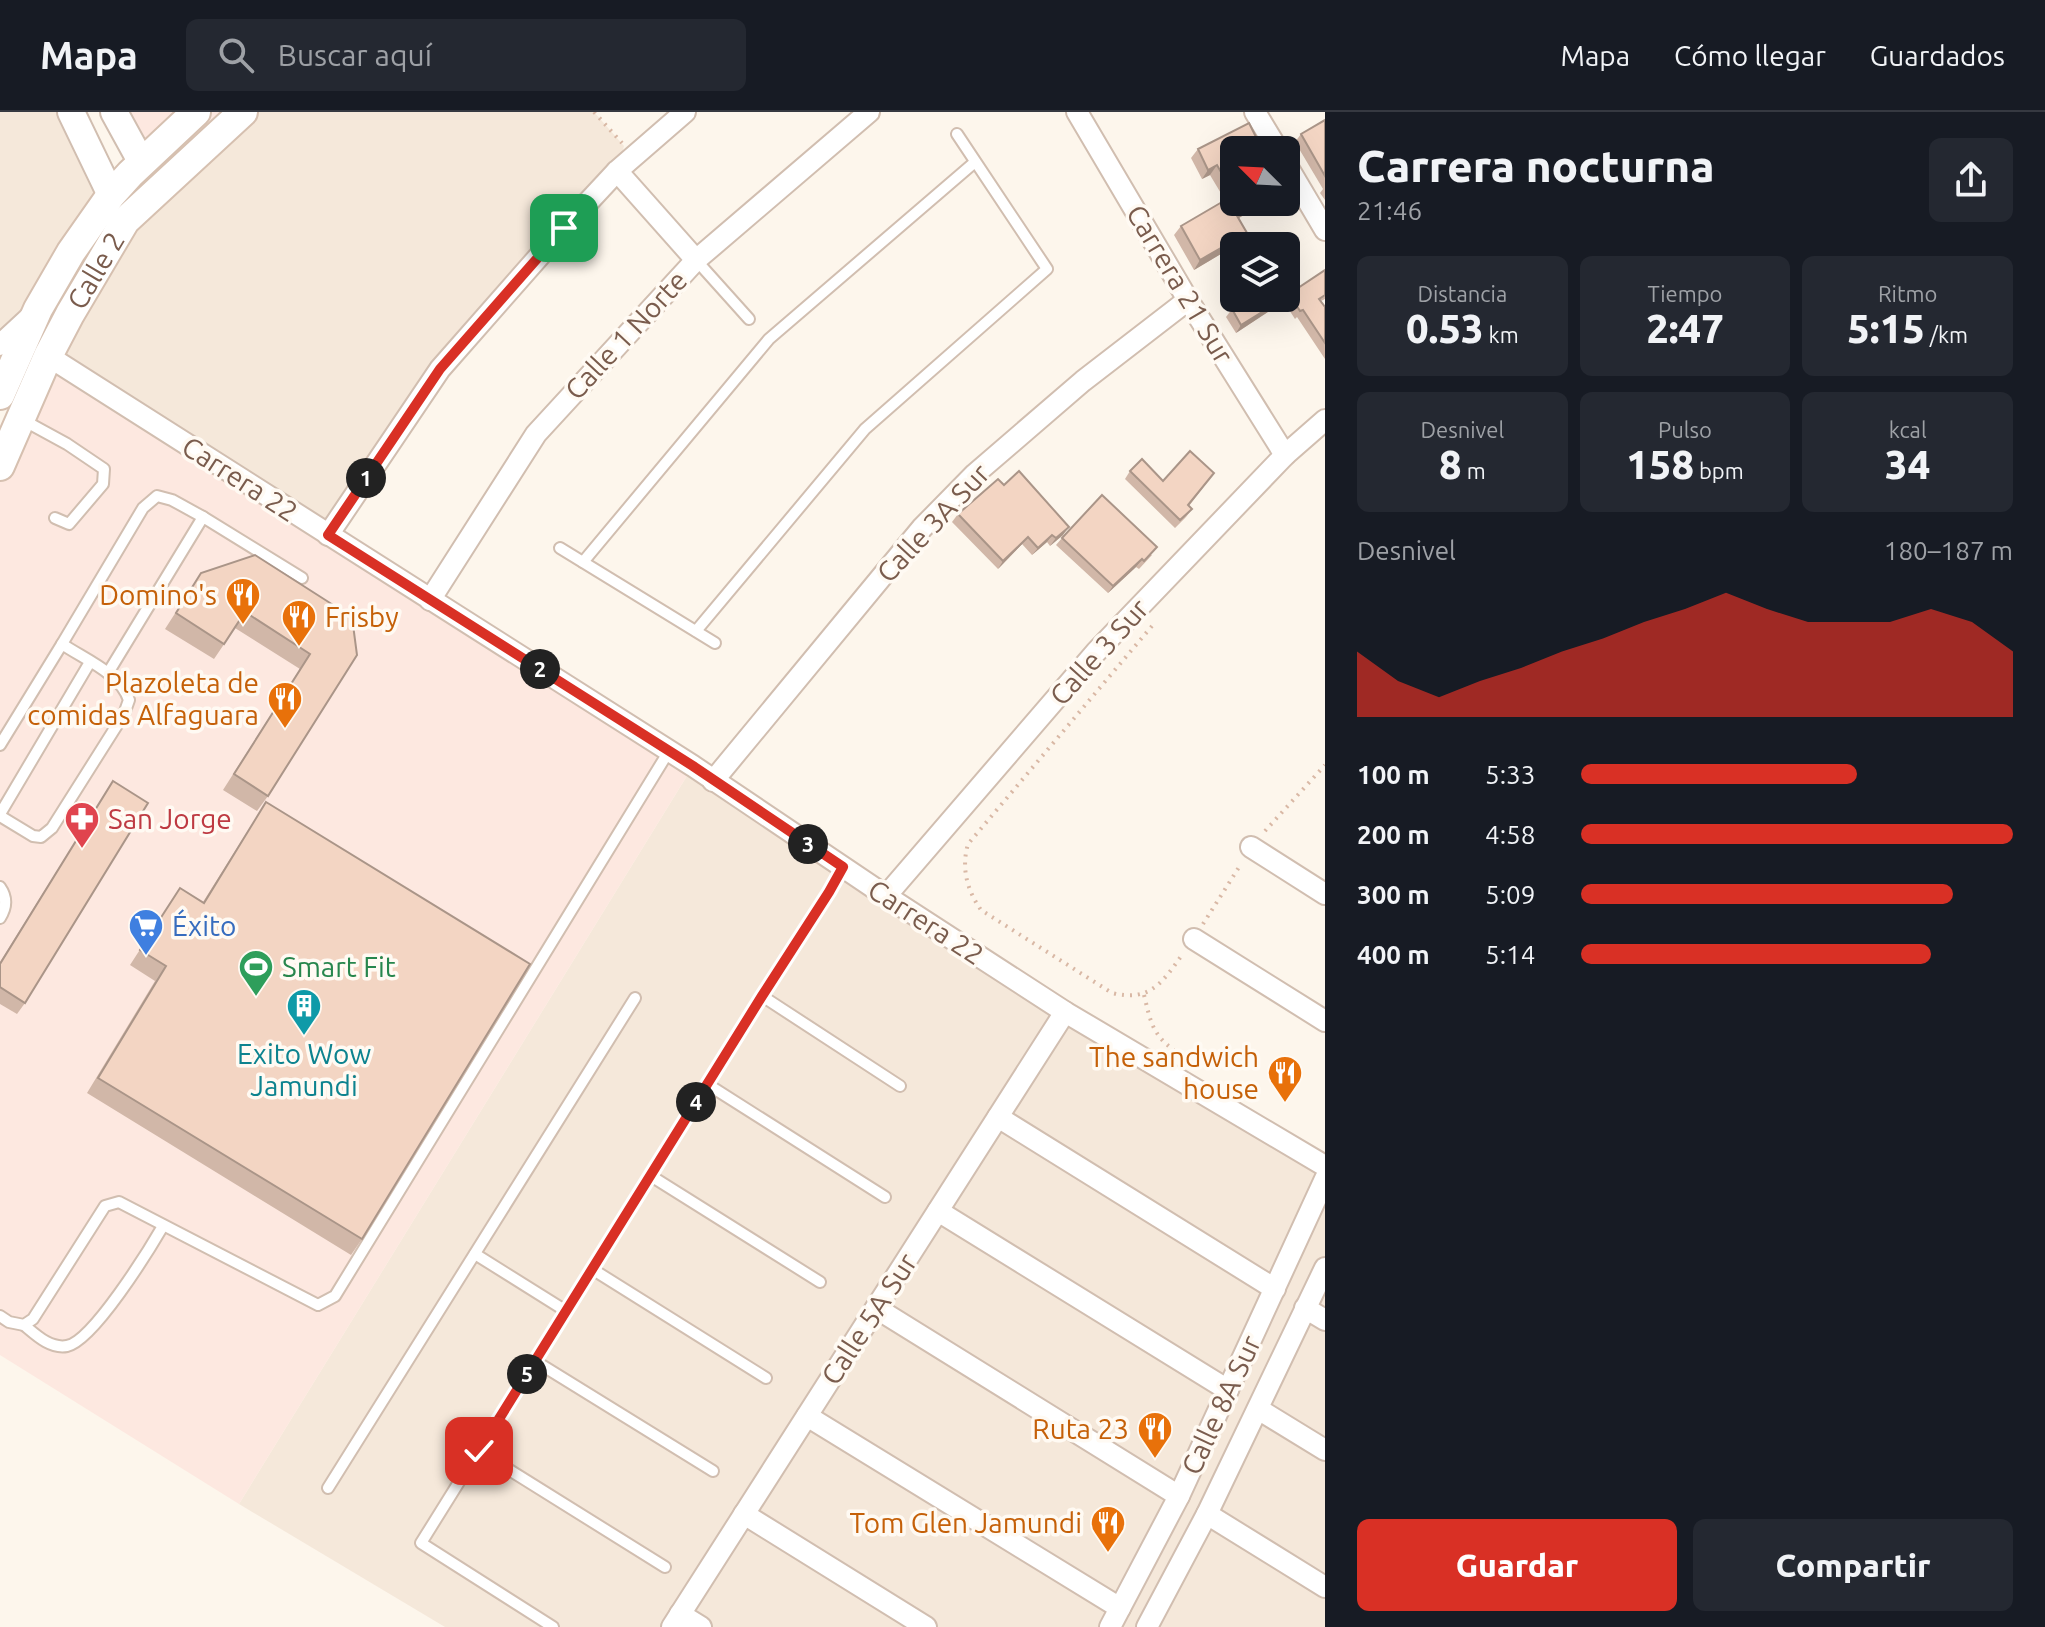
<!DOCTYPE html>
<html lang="es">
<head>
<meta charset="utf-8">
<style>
  :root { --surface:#171b24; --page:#242831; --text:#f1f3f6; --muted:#9ea1a6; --line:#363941; --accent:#d93025 }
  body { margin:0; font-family:Ubuntu,sans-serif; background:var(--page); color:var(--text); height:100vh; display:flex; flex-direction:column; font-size:30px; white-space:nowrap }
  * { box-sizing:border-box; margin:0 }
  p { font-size:26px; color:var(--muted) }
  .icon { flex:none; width:44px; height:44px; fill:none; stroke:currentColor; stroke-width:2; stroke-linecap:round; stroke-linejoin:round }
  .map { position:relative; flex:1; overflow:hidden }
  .details { display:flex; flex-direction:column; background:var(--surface); width:720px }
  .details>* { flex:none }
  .needle { width:52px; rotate:294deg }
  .tools { position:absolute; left:1220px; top:24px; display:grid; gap:16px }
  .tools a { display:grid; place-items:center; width:80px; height:80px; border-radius:12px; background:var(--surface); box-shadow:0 8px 32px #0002; font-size:40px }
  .pin { position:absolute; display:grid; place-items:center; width:68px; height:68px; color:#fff; margin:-34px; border-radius:16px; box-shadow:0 4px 12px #0006 }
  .km { position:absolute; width:40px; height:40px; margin:-20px; border-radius:50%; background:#222; color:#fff; font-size:22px; line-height:40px; text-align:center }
  .round { display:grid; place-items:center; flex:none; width:84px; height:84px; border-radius:12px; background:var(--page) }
  .head { display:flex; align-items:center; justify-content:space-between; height:136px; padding:0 32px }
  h1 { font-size:44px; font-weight:800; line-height:60px }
  .figures { display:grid; grid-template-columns:repeat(3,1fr); gap:12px; height:136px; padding:8px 32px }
  .figures div { display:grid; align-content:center; border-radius:12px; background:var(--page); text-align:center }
  .figures b { font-size:40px; font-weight:800 }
  .figures small { font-size:22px; font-weight:400 }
  .figures p { font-size:22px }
  .chart { height:224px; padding:16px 32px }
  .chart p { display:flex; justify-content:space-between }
  .chart svg { width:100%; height:144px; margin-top:8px; fill:var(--accent); opacity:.7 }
  .primary-button { display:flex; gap:16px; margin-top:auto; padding:16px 32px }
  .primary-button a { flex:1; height:92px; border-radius:12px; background:var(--accent); color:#fff; font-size:32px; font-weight:800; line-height:92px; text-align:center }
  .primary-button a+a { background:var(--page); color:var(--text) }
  ul { padding:0 32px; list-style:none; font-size:26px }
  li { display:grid; grid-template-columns:128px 96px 1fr; align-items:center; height:60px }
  li i { height:20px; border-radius:10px; background:var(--accent) }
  header { display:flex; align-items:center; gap:48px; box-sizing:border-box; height:112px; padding:0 40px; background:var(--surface); border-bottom:2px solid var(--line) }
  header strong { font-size:38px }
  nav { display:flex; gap:44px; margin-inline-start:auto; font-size:28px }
  .search { width:560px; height:72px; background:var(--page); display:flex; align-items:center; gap:20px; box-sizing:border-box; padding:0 28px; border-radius:12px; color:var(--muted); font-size:30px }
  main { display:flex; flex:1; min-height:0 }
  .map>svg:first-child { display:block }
</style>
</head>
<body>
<header>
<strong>Mapa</strong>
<div class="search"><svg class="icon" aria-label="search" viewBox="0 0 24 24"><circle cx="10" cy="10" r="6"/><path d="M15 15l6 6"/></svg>Buscar aquí</div>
<nav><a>Mapa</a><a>Cómo llegar</a><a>Guardados</a></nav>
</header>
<main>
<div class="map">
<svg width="1325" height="1515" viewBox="0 0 1325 1515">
  <rect width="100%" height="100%" fill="#fdf6ec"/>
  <g fill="#f5e8da">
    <polygon points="0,0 71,0 111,83 0,233"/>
    <polygon points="243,0 594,0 624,34 617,59 440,257 328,423 48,244 125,109"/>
    <polygon points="693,654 1325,1054 1325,1515 445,1515 239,1392"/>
  </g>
  <g fill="#fde8e0">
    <polygon points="114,0 243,0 157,78"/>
    <polygon points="48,244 693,654 239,1392 0,1243 0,354"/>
  </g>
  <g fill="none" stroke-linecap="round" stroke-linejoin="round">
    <defs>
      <g id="service">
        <polyline points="696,148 749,207"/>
        <polyline points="23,308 67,332 104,357 103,372 69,412 55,406"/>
        <polyline points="560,436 715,531"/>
        <polyline points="583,450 769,227 975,50"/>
        <polyline points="696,519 865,317 1047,157 957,22"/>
        <polyline points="62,532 143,396 157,384 172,388 203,405"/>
        <polyline points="108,561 203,405 302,466"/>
        <path d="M0,633l62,-101c22,15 58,29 67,56l-5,14 -72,114 -11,9 -8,-1 -33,-20"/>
        <polyline points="0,702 90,550"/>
        <path d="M0,775c7,10 7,20 0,31"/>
        <polyline points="762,884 900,974"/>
        <polyline points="707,972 885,1085"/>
        <polyline points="651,1064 820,1170"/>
        <polyline points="475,1142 566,1199"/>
        <polyline points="592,1157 766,1266"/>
        <polyline points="0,1204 9,1210 24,1213 33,1207 105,1094 119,1090 318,1193 335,1184 669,639"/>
        <path d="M24,1213c12,10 26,24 43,21 26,-5 82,-96 96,-120"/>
        <polyline points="535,1249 713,1359"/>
        <polyline points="479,1339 665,1455"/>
        <polyline points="328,1376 635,886"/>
        <polyline points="553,1515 421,1431 762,884 829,780 843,755"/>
      </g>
      <g id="minor">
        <polyline points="1077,0 1188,188 1285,343"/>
        <polyline points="1255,0 1278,38"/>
        <polyline points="1286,52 1325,118"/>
        <polyline points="617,59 696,148"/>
        <polyline points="0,233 29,206"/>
        <polyline points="48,244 693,654 886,784 1065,900 1325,1054"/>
        <polyline points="328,423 440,257 564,116 617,59 685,0"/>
        <polyline points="430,488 536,322 696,148 869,0"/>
        <polyline points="713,669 922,416 975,362 1083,269 1188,188"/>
        <polyline points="1251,735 1325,782"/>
        <polyline points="886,784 1096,540 1285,343 1325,308"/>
        <polyline points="1194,827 1325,909"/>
        <polyline points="998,1005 1275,1177"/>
        <polyline points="938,1099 1228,1278"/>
        <polyline points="876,1196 1179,1384"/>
        <polyline points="1305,1196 1325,1208"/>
        <polyline points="1258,1297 1325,1338"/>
        <polyline points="807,1304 1120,1496"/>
        <polyline points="744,1402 926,1515"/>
        <polyline points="1207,1402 1325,1475"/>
        <polyline points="680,1502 701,1515"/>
        <polyline points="672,1515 1065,900"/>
        <polyline points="1110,1515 1179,1384 1325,1067"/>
        <polyline points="1147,1515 1207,1402 1325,1156"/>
      </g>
      <g id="tertiary">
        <polyline points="71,0 111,83"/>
        <polyline points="114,0 142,51"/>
      </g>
      <g id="secondary">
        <polyline points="0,283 38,197 71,140 111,83 130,62 196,0"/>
        <path id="s1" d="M0,354l48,-110 22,-42 55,-93 118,-109"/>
      </g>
    </defs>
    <use href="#service" stroke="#d1beb0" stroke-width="14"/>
    <use href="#minor" stroke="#d1beb0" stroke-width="24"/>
    <use href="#tertiary" stroke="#d1beb0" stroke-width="30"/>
    <use href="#secondary" stroke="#d6c0b0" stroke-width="32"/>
    <g stroke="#d9b8a5" stroke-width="4" stroke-dasharray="2 6" stroke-linecap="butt">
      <polyline points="594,0 622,31"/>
      <path d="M1152,514l-184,218c-7,24 -1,46 13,66l131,83c38,9 50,-10 70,-38"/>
      <polyline points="1265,719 1325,653"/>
      <polyline points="1203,812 1241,752"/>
      <path d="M1144,883c6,24 8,40 30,55"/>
    </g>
    <use href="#service" stroke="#fff" stroke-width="10"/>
    <use href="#minor" stroke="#fff" stroke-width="20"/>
    <use href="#tertiary" stroke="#fff" stroke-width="26"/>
    <use href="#secondary" stroke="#fff" stroke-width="28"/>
  </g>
  <g fill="#d1b7a8">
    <polygon points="1325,8 1325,88 1320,81 1323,77 1295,30 1301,22"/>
    <polygon points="1259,31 1257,33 1266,90 1239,106 1247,121 1241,130 1194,158 1174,123 1181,114 1225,88 1210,63 1202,67 1191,46 1198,37"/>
    <polygon points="1325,158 1325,187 1321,189 1325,195 1325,247 1297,205 1295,207 1284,190 1289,182"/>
    <polygon points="1283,187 1277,194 1236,221 1226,205 1232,197"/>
    <polygon points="1130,359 1163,369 1214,361 1189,394 1192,397 1186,405 1175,416 1125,367"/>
    <polygon points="1004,373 1063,423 1050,434 1047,430 1032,443 1022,432 998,457 952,410 958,402"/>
    <polygon points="1062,426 1152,443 1139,457 1136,455 1108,481 1056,433"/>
    <polygon points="201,461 352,505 268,684 257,699 223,678 300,557 235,516 214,547 165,517"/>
    <polygon points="113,669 25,891 17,902 0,892 0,850"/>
    <polygon points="266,690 362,1127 351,1143 87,981 155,869 130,853 180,776 203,790"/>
  </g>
  <g fill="#aa9588">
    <polygon points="1217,53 1210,63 1202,67 1208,58"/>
    <polygon points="1257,90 1266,90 1230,111 1236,102"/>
    <polygon points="1247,121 1241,130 1194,158 1200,148"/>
    <polygon points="1283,187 1277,194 1236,221 1241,213"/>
    <polygon points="1069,415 1063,423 1050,434 1056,426"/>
    <polygon points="1052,423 1047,430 1032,443 1038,436"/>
    <polygon points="1028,425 1022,432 998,457 1003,449"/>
    <polygon points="1142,447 1136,455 1108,481 1113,474"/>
  </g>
  <g fill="#f3d5c3" stroke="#aa9588" stroke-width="2">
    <polygon points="1325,8 1325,64 1301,22"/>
    <polygon points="1249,11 1259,31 1257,32 1260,38 1234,38 1234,90 1257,90 1236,102 1247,121 1200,148 1181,114 1234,83 1217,53 1208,58 1198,37"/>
    <polygon points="1325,158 1325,183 1319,187 1325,195 1325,231 1303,198 1300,199 1289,182"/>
    <polygon points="1249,186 1282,186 1283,187 1241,213 1232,197"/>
    <polygon points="1190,339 1214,361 1188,393 1192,397 1180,408 1130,359 1142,347 1163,369"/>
    <polygon points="1019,359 1069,415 1056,426 1052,423 1038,436 1028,425 1003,449 958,402 998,367 1004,373"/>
    <polygon points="1102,383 1157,435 1144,449 1142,447 1113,474 1062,426"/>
    <polygon points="255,443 352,505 357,543 268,684 234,662 310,542 245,500 224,532 176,501 201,461"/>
    <polygon points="113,669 148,691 25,891 0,875 0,852"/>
    <polygon points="266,690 530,852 362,1127 98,966 166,854 140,838 180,776 204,791"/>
  </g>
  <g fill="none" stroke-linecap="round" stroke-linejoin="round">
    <defs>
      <polyline id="route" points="479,1339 762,884 829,780 843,755 693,654 328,423 440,257 564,116"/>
    </defs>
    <use href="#route" stroke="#fff" stroke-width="16"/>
    <use href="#route" stroke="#d93025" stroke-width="10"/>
  </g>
  <defs>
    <symbol id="restaurant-pin" viewBox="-11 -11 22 30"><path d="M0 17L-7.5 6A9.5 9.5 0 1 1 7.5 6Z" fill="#e8710a" stroke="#fffaf3"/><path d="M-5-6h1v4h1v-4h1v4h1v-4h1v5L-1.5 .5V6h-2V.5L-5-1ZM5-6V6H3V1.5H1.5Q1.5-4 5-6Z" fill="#fff"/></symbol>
    <symbol id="pharmacy-pin" viewBox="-11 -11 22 30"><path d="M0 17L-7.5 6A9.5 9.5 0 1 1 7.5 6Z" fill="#e0444e" stroke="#fffaf3"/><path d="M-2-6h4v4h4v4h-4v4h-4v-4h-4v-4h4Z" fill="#fff"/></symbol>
    <symbol id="supermarket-pin" viewBox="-11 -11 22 30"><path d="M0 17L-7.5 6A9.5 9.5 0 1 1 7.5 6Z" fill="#3f7fe0" stroke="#fffaf3"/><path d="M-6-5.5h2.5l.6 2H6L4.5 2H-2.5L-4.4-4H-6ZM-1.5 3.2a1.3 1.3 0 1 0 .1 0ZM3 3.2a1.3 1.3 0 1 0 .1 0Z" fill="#fff"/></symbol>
    <symbol id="stadium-pin" viewBox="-11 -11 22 30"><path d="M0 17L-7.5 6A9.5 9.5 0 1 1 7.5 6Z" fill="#2e9e5b" stroke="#fffaf3"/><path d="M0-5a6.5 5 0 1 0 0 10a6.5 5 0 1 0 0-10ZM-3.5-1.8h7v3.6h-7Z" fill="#fff"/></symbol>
    <symbol id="building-pin" viewBox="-11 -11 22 30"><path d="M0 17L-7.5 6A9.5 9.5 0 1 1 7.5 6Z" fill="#0f9aa8" stroke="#fffaf3"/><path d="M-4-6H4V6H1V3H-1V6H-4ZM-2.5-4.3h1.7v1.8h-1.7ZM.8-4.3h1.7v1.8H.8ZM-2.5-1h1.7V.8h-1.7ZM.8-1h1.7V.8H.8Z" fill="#fff"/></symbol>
  </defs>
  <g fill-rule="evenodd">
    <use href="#restaurant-pin" x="223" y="463" width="40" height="54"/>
    <use href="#restaurant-pin" x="279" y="485" width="40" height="54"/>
    <use href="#restaurant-pin" x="265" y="567" width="40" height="54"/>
    <use href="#pharmacy-pin" x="62" y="687" width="40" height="54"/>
    <use href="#supermarket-pin" x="126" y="794" width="40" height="54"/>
    <use href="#stadium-pin" x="236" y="835" width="40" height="54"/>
    <use href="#building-pin" x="284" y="874" width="40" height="54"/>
    <use href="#restaurant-pin" x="1265" y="941" width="40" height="54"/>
    <use href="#restaurant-pin" x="1135" y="1297" width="40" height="54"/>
    <use href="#restaurant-pin" x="1088" y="1391" width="40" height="54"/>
  </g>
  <g text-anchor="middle" stroke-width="7" stroke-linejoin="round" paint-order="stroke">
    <g font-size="28" fill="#7a5c4d" stroke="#fffaf3">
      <text dy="10" stroke="none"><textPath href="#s1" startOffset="218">Calle 2</textPath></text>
      <text transform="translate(1180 172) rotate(59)" y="10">Carrera 21 Sur</text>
      <text transform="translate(626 223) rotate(-47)" y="10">Calle 1 Norte</text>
      <text transform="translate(240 367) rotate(33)" y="10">Carrera 22</text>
      <text transform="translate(933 411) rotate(-47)" y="10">Calle 3A Sur</text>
      <text transform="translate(1099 540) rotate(-48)" y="10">Calle 3 Sur</text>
      <text transform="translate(926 810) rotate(33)" y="10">Carrera 22</text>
      <text transform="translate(869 1207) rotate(-57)" y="10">Calle 5A Sur</text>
      <text transform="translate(1221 1293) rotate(-65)" y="10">Calle 8A Sur</text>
    </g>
    <g font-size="28" fill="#c56008" stroke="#fffaf3" text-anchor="end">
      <text x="217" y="493">Domino's</text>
      <text x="325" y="515" text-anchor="start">Frisby</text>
      <text x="259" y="581">Plazoleta de<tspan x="259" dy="32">comidas Alfaguara</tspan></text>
      <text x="1259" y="955">The sandwich<tspan x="1259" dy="32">house</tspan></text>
      <text x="1129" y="1327">Ruta 23</text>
      <text x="1082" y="1421">Tom Glen Jamundi</text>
    </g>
    <g font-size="28" fill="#be3a42" stroke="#fffaf3" text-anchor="start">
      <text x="108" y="717">San Jorge</text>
    </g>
    <g font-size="28" fill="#366cbe" stroke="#fffaf3" text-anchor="start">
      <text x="172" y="824">Éxito</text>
    </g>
    <g font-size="28" fill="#27864d" stroke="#fffaf3" text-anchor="start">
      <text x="282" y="865">Smart Fit</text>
    </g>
    <g font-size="28" fill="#0d838f" stroke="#fffaf3">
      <text x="304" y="952">Exito Wow<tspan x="304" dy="32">Jamundi</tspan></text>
    </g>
  </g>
</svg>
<div class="tools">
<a><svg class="needle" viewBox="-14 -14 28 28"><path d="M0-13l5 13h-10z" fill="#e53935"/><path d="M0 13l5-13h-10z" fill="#9ea1a6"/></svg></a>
<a><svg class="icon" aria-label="layers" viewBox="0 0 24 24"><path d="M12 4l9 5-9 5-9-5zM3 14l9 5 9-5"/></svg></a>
</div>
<div class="pin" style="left:564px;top:116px;background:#1e9e55"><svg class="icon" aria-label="arrive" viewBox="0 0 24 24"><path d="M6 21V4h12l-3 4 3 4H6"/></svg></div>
<div class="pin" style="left:479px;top:1339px;background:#d93025"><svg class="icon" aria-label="check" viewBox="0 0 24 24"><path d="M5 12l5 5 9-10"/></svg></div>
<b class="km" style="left:366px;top:366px">1</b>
<b class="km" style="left:540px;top:557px">2</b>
<b class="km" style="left:808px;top:732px">3</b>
<b class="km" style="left:696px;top:990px">4</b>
<b class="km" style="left:527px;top:1262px">5</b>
</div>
<section class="details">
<div class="head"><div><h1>Carrera nocturna</h1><p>21:46</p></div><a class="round"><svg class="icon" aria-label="share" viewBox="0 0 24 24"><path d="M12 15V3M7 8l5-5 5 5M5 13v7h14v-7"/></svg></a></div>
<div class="figures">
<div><p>Distancia</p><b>0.53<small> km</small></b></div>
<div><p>Tiempo</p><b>2:47</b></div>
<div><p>Ritmo</p><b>5:15<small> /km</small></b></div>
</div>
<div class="figures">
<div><p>Desnivel</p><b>8<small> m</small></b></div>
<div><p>Pulso</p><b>158<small> bpm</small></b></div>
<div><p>kcal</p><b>34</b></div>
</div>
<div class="chart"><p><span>Desnivel</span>180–187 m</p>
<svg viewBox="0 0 160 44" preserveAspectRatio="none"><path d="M0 44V24L10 33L20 38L30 33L40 29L50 24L60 20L70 15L80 11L90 6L100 11L110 15L120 15L130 15L140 11L150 15L160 24V44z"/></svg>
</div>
<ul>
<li><b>100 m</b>5:33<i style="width:64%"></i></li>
<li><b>200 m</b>4:58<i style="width:100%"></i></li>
<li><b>300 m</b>5:09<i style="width:86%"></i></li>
<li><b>400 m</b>5:14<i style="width:81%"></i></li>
</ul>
<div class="primary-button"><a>Guardar</a><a>Compartir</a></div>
</section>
</main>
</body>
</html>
